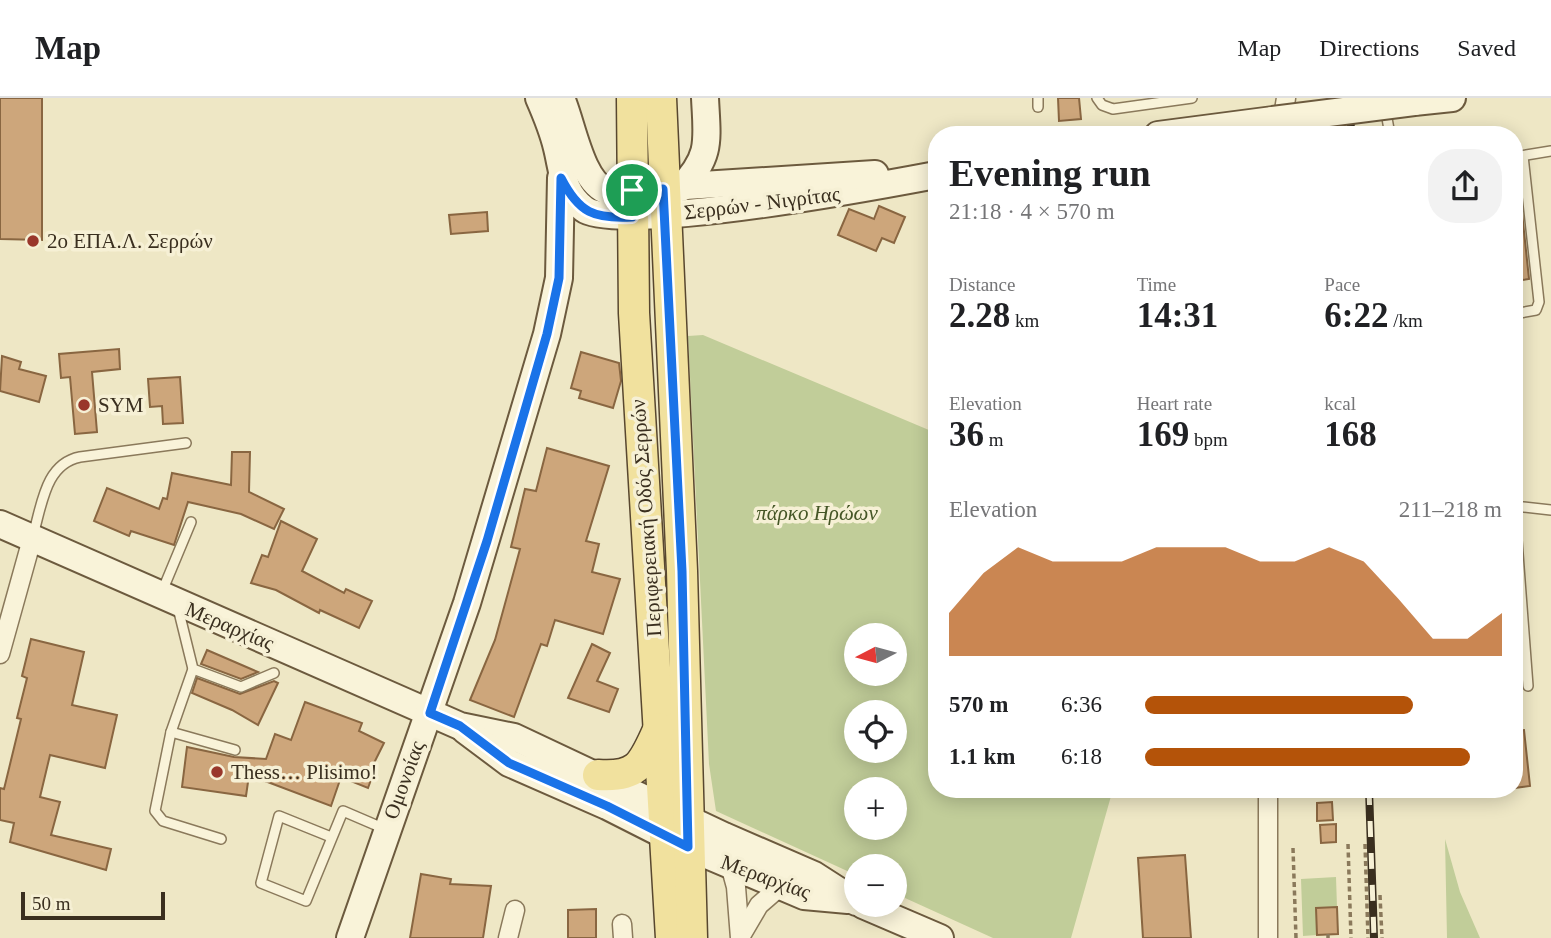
<!DOCTYPE html>
<html lang="en">
<head>
<meta charset="utf-8">
<style>
  :root { --surface:#fff; --page:#f2f2f2; --text:#202124; --muted:#757577; --line:#e0e0e0; --accent:#b45309 }
  body { margin:0; font-family:"Times New Roman",serif; background:var(--page); color:var(--text); height:100vh; display:flex; flex-direction:column; font-size:26px; white-space:nowrap }
  * { box-sizing:border-box; margin:0 }
  p { font-size:23px; color:var(--muted) }
  .icon { flex:none; width:38px; height:38px; fill:none; stroke:currentColor; stroke-width:2; stroke-linecap:round; stroke-linejoin:round }
  .map { position:relative; flex:1; overflow:hidden }
  .panel { position:absolute; left:928px; top:28px; width:595px; height:672px; display:flex; flex-direction:column; background:var(--surface); border-radius:28px; box-shadow:0 4px 18px #0003 }
  .panel>* { flex:none }
  .needle { width:46px; rotate:264deg }
  .controls { position:absolute; left:844px; top:525px; display:grid; gap:14px }
  .controls a { display:grid; place-items:center; width:63px; height:63px; border-radius:50%; background:var(--surface); box-shadow:0 4px 18px #0003; font-size:35px }
  .scale { position:absolute; left:21px; bottom:18px; width:144px; box-sizing:border-box; padding-left:7px; border:4px solid #3a2f1f; border-top:0; font-size:19px; line-height:24px; white-space:nowrap; color:#3a2f1f; -webkit-text-stroke:5px #f6f0d5; paint-order:stroke }
  .pin { position:absolute; display:grid; place-items:center; width:60px; height:60px; color:#fff; margin:-30px; border:4px solid #fff; border-radius:50%; box-shadow:0 2px 7px #0007 }
  .round { display:grid; place-items:center; flex:none; width:74px; height:74px; border-radius:28px; background:var(--page) }
  .head { display:flex; align-items:center; justify-content:space-between; height:119px; padding:0 21px }
  h1 { font-size:38px; font-weight:600; line-height:52px }
  .figures { display:grid; grid-template-columns:repeat(3,1fr); gap:10px; height:119px; padding:7px 21px }
  .figures div { display:grid; align-content:center }
  .figures b { font-size:35px; font-weight:600 }
  .figures small { font-size:19px; font-weight:400 }
  .figures p { font-size:19px }
  .chart { height:196px; padding:14px 21px }
  .chart p { display:flex; justify-content:space-between }
  .chart svg { width:100%; height:126px; margin-top:7px; fill:var(--accent); opacity:.7 }
  ul { padding:0 21px; list-style:none; font-size:23px }
  li { display:grid; grid-template-columns:112px 84px 1fr; align-items:center; height:52px }
  li i { height:18px; border-radius:9px; background:var(--accent) }
  header { display:flex; align-items:center; gap:42px; box-sizing:border-box; height:98px; padding:0 35px; background:var(--surface); border-bottom:2px solid var(--line) }
  header strong { font-size:33px }
  nav { display:flex; gap:38px; margin-inline-start:auto; font-size:24px }
  .map>svg:first-child { display:block }
</style>
</head>
<body>
<header>
<strong>Map</strong>
<nav><a>Map</a><a>Directions</a><a>Saved</a></nav>
</header>
<div class="map">
<svg width="1551" height="840" viewBox="0 0 1551 840">
  <rect width="100%" height="100%" fill="#eee7c5"/>
  <g fill="#c1cd99" fill-rule="evenodd">
    <path d="M703,237l233,98v356h177l-42,149h-78l-99,-45v-27h-38v9l-140,-64 -7,-47 -21,-428zM856,537h38v39h-38zM856,614h38v39h-38zM856,691h38v39h-38z"/>
    <polygon points="1445,741 1460,794 1480,840 1447,840"/>
    <polygon points="1336,779 1337,809 1316,810 1317,837 1303,838 1301,781"/>
  </g>
  <g fill="#cda67b" stroke="#896641" stroke-width="2">
    <polygon points="0,0 42,0 42,142 0,141"/>
    <polygon points="1058,0 1079,0 1081,21 1059,23"/>
    <polygon points="1514,105 1521,105 1529,181 1514,183"/>
    <polygon points="879,108 905,119 894,145 882,140 876,153 838,137 849,111 874,121"/>
    <polygon points="487,114 488,133 451,136 449,117"/>
    <polygon points="119,251 120,271 92,274 97,334 75,336 70,279 61,280 59,256"/>
    <polygon points="581,254 619,265 621,283 613,310 579,300 581,293 571,290"/>
    <polygon points="2,258 21,264 19,271 46,278 39,304 0,293"/>
    <polygon points="180,279 183,325 163,326 162,308 150,309 148,281"/>
    <polygon points="547,350 609,368 586,443 599,446 592,474 620,481 603,536 555,522 547,548 541,546 514,619 470,602 495,542 520,451 511,449 525,391 536,393"/>
    <polygon points="232,354 250,354 249,394 284,411 274,431 241,416 188,404 174,447 131,433 129,438 94,423 107,390 159,411 163,400 167,401 172,375 231,387"/>
    <polygon points="281,423 317,441 302,473 344,495 346,491 372,503 359,530 320,512 319,515 276,492 251,485 262,457 268,459"/>
    <polygon points="31,541 84,554 72,607 117,617 105,670 50,657 40,699 60,704 51,737 111,751 106,772 10,744 14,725 0,722 0,690 4,691 21,621 17,620 27,580 22,578"/>
    <polygon points="592,546 610,555 597,583 618,591 609,614 568,600"/>
    <polygon points="207,552 251,571 258,574 241,581 201,566"/>
    <polygon points="197,580 240,596 274,583 278,585 258,627 232,612 192,595"/>
    <polygon points="305,604 362,625 359,633 384,645 372,669 375,671 368,690 341,679 331,708 249,677 246,698 182,689 187,649 234,659 266,661 275,636 291,642"/>
    <polygon points="1524,632 1530,688 1514,690 1514,633"/>
    <polygon points="1332,704 1333,722 1317,723 1317,705"/>
    <polygon points="1336,726 1336,744 1321,745 1320,727"/>
    <polygon points="1185,757 1191,840 1143,840 1138,760"/>
    <polygon points="421,776 451,781 450,786 491,788 483,840 410,840"/>
    <polygon points="1337,809 1338,836 1317,837 1316,810"/>
    <polygon points="596,811 596,840 568,840 568,812"/>
  </g>
  <g fill="none" stroke-linecap="round" stroke-linejoin="round">
    <defs>
      <g id="lane">
        <polyline points="1038,0 1038,9"/>
        <polyline points="1097,0 1102,7 1113,11 1192,0"/>
        <polyline points="1385,9 1390,37"/>
        <polyline points="1514,59 1551,53"/>
        <polyline points="1514,216 1536,212 1539,204 1523,58"/>
        <polyline points="1514,403 1528,588"/>
        <polyline points="1514,408 1551,412"/>
        <path d="M33,437c9,-30 12,-71 47,-78l106,-14"/>
        <polyline points="161,496 191,424"/>
        <polyline points="178,510 193,571 241,589 274,575"/>
        <polyline points="193,571 171,634 155,713 163,723 221,741"/>
        <polyline points="171,634 235,652"/>
        <polyline points="331,739 279,718 261,785 306,803 343,713 385,731"/>
      </g>
      <g id="street">
        <polyline points="1280,37 1286,0"/>
        <polyline points="0,556 32,441"/>
        <polyline points="1268,691 1268,840"/>
        <polyline points="730,767 736,789 740,840"/>
        <polyline points="622,826 623,840"/>
        <polyline points="742,836 759,807 782,787"/>
        <polyline points="508,840 515,812"/>
      </g>
      <g id="secondary">
        <path d="M539,0c7,16 14,33 18,50 6,24 5,44 27,61 33,26 299,-24 352,-34"/>
        <path d="M561,0c11,24 20,86 47,93l267,-17"/>
        <polyline points="1414,4 1452,0"/>
        <polyline points="1158,37 1273,22"/>
        <path d="M681,90c31,-32 26,-48 24,-90"/>
        <polyline points="0,426 460,628 514,639 724,738 814,777 856,804"/>
        <polyline points="465,632 509,665 607,708 688,749 804,798 848,802"/>
        <polyline points="863,807 940,840"/>
        <polyline points="350,840 467,505 547,236 559,180 561,80"/>
      </g>
      <g id="primary">
        <polyline points="632,0 634,215 671,840"/>
        <polyline points="661,0 682,473 692,840"/>
        <path d="M598,677c42,3 45,-13 61,-47"/>
      </g>
    </defs>
    <use href="#lane" stroke="#8a795b" stroke-width="12"/>
    <use href="#street" stroke="#8a795b" stroke-width="21"/>
    <use href="#secondary" stroke="#6c5a3e" stroke-width="30"/>
    <use href="#primary" stroke="#58472f" stroke-width="33"/>
    <g stroke="#8a795b" stroke-width="3.5" stroke-dasharray="5 3.5" stroke-linecap="butt">
      <polyline points="1348,746 1351,840"/>
      <polyline points="1365,746 1368,840"/>
      <polyline points="1293,750 1296,840"/>
      <polyline points="1380,797 1382,840"/>
      <polyline points="1328,836 1328,840"/>
    </g>
    <use href="#lane" stroke="#f9f3d9" stroke-width="9"/>
    <use href="#street" stroke="#f9f3d9" stroke-width="18"/>
    <use href="#secondary" stroke="#f9f3d9" stroke-width="26"/>
    <use href="#primary" stroke="#f1e19e" stroke-width="30"/>
    <defs>
      <g id="rail">
        <polyline points="1350,0 1351,37"/>
        <polyline points="1369,691 1374,840"/>
      </g>
    </defs>
    <use href="#rail" stroke="#3a2f1f" stroke-width="8"/>
    <use href="#rail" stroke="#f6f0d5" stroke-width="5" stroke-dasharray="16" stroke-linecap="butt"/>
    <defs>
      <polyline id="secondary-bridge" points="1273,22 1414,4"/>
    </defs>
    <use href="#secondary-bridge" stroke="#6c5a3e" stroke-width="30" stroke-linecap="butt"/>
    <use href="#secondary-bridge" stroke="#f9f3d9" stroke-width="26"/>
  </g>
  <g fill="none" stroke-linecap="round" stroke-linejoin="round">
    <defs>
      <path id="route" d="M561,80c18,35 33,41 71,39v-27l31,-1 19,382 6,276 -81,-41 -98,-43 -49,-37 -30,-13 57,-172 60,-207 12,-56z"/>
    </defs>
    <use href="#route" stroke="#fff" stroke-width="14"/>
    <use href="#route" stroke="#1a73e8" stroke-width="9"/>
  </g>
  <g fill="#99372b" stroke="#f6f0d5" stroke-width="2.5">
    <circle cx="33" cy="143" r="7"/>
    <circle cx="84" cy="307" r="7"/>
    <circle cx="217" cy="674" r="7"/>
  </g>
  <g text-anchor="middle" stroke-width="7" stroke-linejoin="round" paint-order="stroke">
    <g font-size="21" fill="#3a2f1f" stroke="#f6f0d5">
      <text transform="translate(762 105) rotate(-7)" y="7">Σερρών - Νιγρίτας</text>
      <text transform="translate(646 420) rotate(-94)" y="7">Περιφερειακή Οδός Σερρών</text>
      <text transform="translate(230 528) rotate(23)" y="7">Μεραρχίας</text>
      <text transform="translate(404 682) rotate(-70)" y="7">Ομονοίας</text>
      <text transform="translate(766 779) rotate(20)" y="7">Μεραρχίας</text>
    </g>
    <g font-size="21" fill="#3a2f1f" stroke="#f6f0d5" text-anchor="start">
      <text x="47" y="150">2ο ΕΠΑ.Λ. Σερρών</text>
      <text x="98" y="314">SYM</text>
      <text x="231" y="681">Thess… Plisimo!</text>
    </g>
    <g font-size="21" font-style="italic" fill="#455626" stroke="#f6f0d5">
      <text x="817" y="422">πάρκο Ηρώων</text>
    </g>
  </g>
</svg>
<div class="controls">
<a><svg class="needle" viewBox="-14 -14 28 28"><path d="M0-13l5 13h-10z" fill="#e53935"/><path d="M0 13l5-13h-10z" fill="#757577"/></svg></a>
<a><svg class="icon" aria-label="locate" viewBox="0 0 24 24"><circle cx="12" cy="12" r="6"/><path d="M12 2v4M12 18v4M2 12h4M18 12h4"/></svg></a>
<a>+</a>
<a>−</a>
</div>
<div class="scale">50 m</div>
<div class="pin" style="left:632px;top:92px;background:#1e9e55"><svg class="icon" aria-label="arrive" viewBox="0 0 24 24"><path d="M6 21V4h12l-3 4 3 4H6"/></svg></div>
<section class="panel">
<div class="head"><div><h1>Evening run</h1><p>21:18 · 4 × 570 m</p></div><a class="round"><svg class="icon" aria-label="share" viewBox="0 0 24 24"><path d="M12 15V3M7 8l5-5 5 5M5 13v7h14v-7"/></svg></a></div>
<div class="figures">
<div><p>Distance</p><b>2.28<small> km</small></b></div>
<div><p>Time</p><b>14:31</b></div>
<div><p>Pace</p><b>6:22<small> /km</small></b></div>
</div>
<div class="figures">
<div><p>Elevation</p><b>36<small> m</small></b></div>
<div><p>Heart rate</p><b>169<small> bpm</small></b></div>
<div><p>kcal</p><b>168</b></div>
</div>
<div class="chart"><p><span>Elevation</span>211–218 m</p>
<svg viewBox="0 0 160 44" preserveAspectRatio="none"><path d="M0 44V29L10 15L20 6L30 11L40 11L50 11L60 6L70 6L80 6L90 11L100 11L110 6L120 11L130 24L140 38L150 38L160 29V44z"/></svg>
</div>
<ul>
<li><b>570 m</b>6:36<i style="width:75%"></i></li>
<li><b>1.1 km</b>6:18<i style="width:91%"></i></li>
</ul>
</section>
</div>
</body>
</html>
